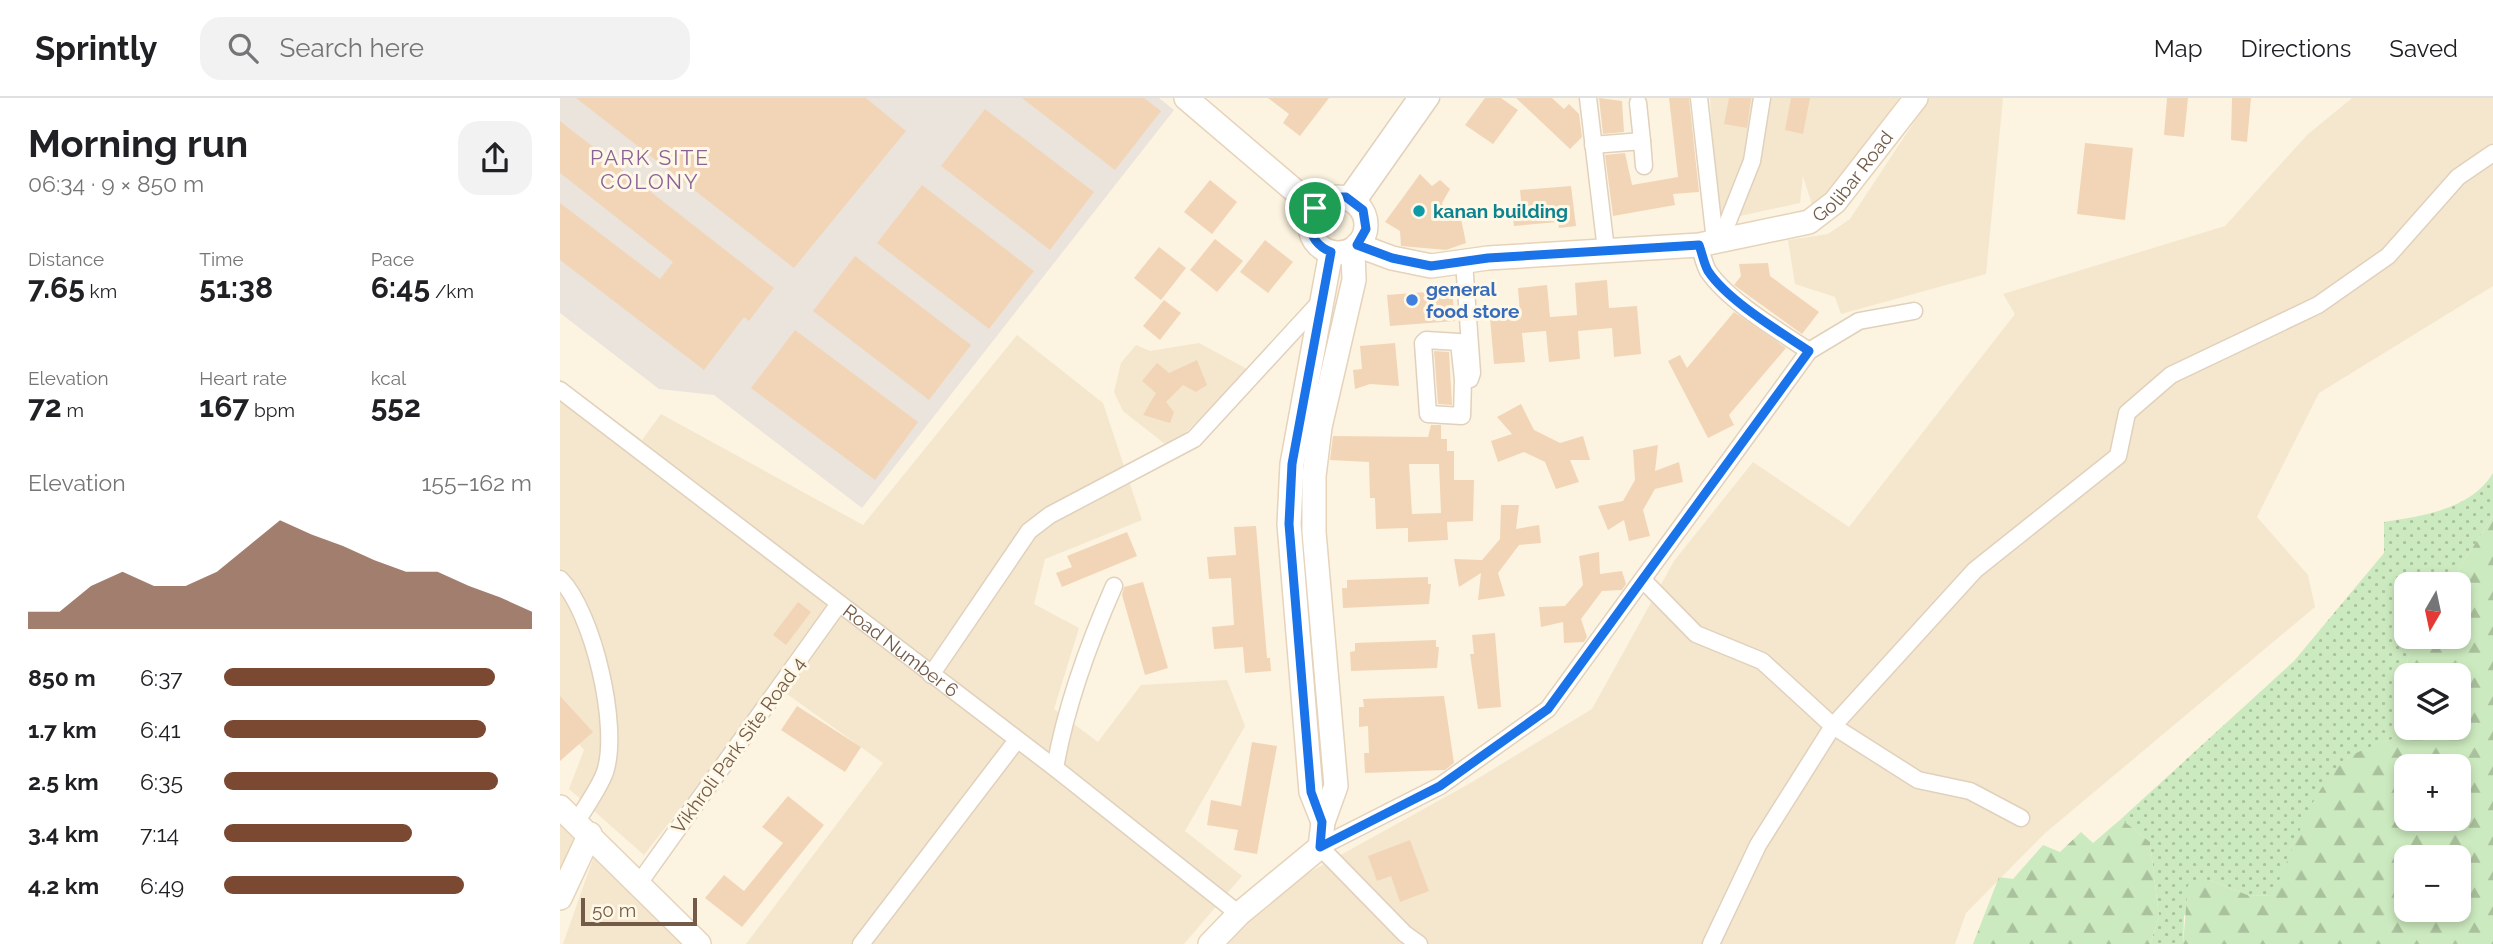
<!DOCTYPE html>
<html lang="en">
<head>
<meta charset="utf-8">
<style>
  :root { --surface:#fff; --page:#f2f2f2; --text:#202124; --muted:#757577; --line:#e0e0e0; --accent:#7b4832 }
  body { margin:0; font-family:Raleway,sans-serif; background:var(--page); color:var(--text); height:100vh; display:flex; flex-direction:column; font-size:26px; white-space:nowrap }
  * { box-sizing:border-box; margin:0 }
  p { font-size:23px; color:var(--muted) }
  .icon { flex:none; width:38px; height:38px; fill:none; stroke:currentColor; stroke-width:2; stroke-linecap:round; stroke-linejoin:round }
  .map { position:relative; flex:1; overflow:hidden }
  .drawer { display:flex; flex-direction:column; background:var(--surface); width:560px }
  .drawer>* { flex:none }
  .needle { width:46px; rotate:189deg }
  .buttons { position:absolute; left:1834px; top:474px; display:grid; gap:14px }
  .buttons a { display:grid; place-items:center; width:77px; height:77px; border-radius:14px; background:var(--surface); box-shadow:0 4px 10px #0003; font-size:35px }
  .scale { position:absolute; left:21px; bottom:18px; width:116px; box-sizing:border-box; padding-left:7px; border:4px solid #735b47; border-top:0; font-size:19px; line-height:24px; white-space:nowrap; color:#735b47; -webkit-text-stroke:5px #fff8e7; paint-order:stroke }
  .pin { position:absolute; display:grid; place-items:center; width:60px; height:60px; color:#fff; margin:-30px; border:4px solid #fff; border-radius:50%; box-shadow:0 2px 7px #0007 }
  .round { display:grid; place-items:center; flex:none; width:74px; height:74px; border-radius:21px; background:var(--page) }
  .overview { display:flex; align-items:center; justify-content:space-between; height:119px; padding:0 28px }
  h1 { font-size:38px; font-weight:700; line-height:52px }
  .figures { display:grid; grid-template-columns:repeat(3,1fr); gap:10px; height:119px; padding:7px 28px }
  .figures div { display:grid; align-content:center }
  .figures b { font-size:30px; font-weight:700 }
  .figures small { font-size:19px; font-weight:400 }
  .figures p { font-size:19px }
  .chart { height:196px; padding:14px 28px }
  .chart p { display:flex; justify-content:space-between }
  .chart svg { width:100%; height:126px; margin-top:7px; fill:var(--accent); opacity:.7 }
  ul { padding:0 28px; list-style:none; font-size:23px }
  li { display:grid; grid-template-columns:112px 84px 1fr; align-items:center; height:52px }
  li i { height:18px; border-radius:9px; background:var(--accent) }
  header { display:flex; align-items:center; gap:42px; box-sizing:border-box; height:98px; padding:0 35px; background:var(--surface); border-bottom:2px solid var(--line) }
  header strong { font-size:33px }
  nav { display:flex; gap:38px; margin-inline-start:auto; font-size:24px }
  .search { width:490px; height:63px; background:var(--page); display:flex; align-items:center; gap:18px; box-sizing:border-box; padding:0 24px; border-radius:21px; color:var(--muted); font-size:26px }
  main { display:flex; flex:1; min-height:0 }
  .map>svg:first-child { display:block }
</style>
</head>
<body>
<header>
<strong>Sprintly</strong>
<div class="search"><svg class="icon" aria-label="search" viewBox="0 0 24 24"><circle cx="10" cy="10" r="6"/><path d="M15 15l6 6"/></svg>Search here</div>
<nav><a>Map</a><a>Directions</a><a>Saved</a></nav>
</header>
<main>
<section class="drawer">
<div class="overview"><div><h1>Morning run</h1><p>06:34 · 9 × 850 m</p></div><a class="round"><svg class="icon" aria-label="share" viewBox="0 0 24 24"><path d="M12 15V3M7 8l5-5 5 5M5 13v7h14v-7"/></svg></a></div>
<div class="figures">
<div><p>Distance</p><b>7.65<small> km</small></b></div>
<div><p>Time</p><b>51:38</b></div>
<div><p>Pace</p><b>6:45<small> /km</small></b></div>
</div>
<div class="figures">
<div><p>Elevation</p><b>72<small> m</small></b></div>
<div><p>Heart rate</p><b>167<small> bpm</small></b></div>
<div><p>kcal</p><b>552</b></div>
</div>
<div class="chart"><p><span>Elevation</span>155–162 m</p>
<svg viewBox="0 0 160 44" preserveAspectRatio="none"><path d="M0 44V38L10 38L20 29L30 24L40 29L50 29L60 24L70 15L80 6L90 11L100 15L110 20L120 24L130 24L140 29L150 33L160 38V44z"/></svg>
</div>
<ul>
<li><b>850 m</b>6:37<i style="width:88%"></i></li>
<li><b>1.7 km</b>6:41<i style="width:85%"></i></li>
<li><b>2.5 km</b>6:35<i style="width:89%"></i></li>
<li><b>3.4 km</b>7:14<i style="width:61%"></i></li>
<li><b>4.2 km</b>6:49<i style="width:78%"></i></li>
</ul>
</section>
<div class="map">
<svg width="1933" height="846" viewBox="0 0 1933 846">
  <defs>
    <pattern id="grass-dots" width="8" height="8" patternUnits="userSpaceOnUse" patternTransform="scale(1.75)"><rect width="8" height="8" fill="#cceabf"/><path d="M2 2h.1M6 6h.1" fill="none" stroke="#aac19d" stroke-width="1.8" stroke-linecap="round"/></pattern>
    <pattern id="forest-firs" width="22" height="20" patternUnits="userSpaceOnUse" patternTransform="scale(1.75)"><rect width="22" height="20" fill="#cceabf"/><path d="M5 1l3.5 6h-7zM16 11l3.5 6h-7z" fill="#aac19d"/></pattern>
  </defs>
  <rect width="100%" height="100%" fill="#fcf4e0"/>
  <g fill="#f4e7ce">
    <polygon points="1150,0 1339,0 1293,68 1253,110 1243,78 1240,105 1180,118 1157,116"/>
    <polygon points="1370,0 1443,0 1426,176 1281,216 1275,199 1235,186 1228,142 1268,136 1290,121"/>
    <polygon points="1792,0 1933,0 1933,188 1759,295 1697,419 1748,477 1755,509 1484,736 1406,815 1395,846 668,846 721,790 907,687 1032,611 1114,463 1193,364 1289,429 1455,216 1443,196 1665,128 1747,37"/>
    <polygon points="457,237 543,305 582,422 485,461 474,506 519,530 494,611 538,644 581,587 667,582 685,628 625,733 682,778 624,846 186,846 323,665 216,588 84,757 9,691 24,652 0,623 0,281 82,342 101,316 303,427"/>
    <polygon points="639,245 689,272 610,350 563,313 554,294 561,265 576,247 590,253"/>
    <polygon points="0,725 18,743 0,793"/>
    <polygon points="34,758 125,846 3,846"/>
  </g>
  <polygon fill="#ebe4dc" points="0,0 599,0 614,12 302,410 154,297 99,291 0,215"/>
  <path fill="url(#grass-dots)" d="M1933,375v43l-44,68h-43v53h13l-11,20 -11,80 -49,21 -76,137 -22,1 -40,-16 -26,36 -1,28h-33l9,-27 -9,-75 -29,-23 173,-158 90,-108v-31c38,-6 88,-13 109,-49z"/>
  <g fill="url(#forest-firs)" fill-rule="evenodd">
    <path d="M1933,418v428h-310l5,-59 22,-5 40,16 22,-1c23,-45 35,-103 75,-136 13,-11 36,-15 50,-22l11,-80 11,-20h40v-53h-10zM1846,578h53v52h-53zM1846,668h53v53h-53zM1846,760h53v52h-53z"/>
    <polygon points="1561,721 1590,744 1599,819 1590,846 1413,846 1439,779 1453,781 1483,747 1500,754 1521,734 1533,745"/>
  </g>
  <g fill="#f2d5b7" fill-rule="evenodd">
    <polygon points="16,0 306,0 346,33 234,170"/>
    <polygon points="462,0 584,0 601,13 555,72"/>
    <polygon points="708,0 769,0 740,38 723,25 729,16"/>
    <polygon points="925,0 941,0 958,12 933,46 905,27"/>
    <polygon points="956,0 992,0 1004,11 1009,6 1019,16 1022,39 1010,51"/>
    <polygon points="1039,0 1062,3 1064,34 1043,36"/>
    <polygon points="1109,0 1129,0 1139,94 1113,96 1115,107 1053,118 1045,57 1065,55 1072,87 1118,79"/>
    <polygon points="1169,0 1191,0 1187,30 1164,26"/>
    <polygon points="1231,0 1250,0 1243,36 1225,32"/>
    <polygon points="1607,0 1628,0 1624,39 1604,37"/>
    <polygon points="1672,0 1691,0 1687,44 1671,42"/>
    <polygon points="425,11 534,94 490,152 381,68"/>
    <polygon points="0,23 214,190 189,223 184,219 144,272 0,162 0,105 100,181 113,164 0,75"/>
    <polygon points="1525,45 1573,50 1565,122 1517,116"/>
    <polygon points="860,76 872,88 880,82 890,91 882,105 888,121 901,121 906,145 886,152 841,148 840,133 825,124"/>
    <polygon points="650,82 677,104 652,136 624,114"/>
    <polygon points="362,87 474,173 429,231 317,145"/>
    <polygon points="1011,88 1016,128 999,130 998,124 954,128 952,113 962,112 960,92"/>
    <polygon points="655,141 683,163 657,194 630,172"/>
    <polygon points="705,142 733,164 708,195 680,174"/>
    <polygon points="599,149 626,170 601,202 574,180"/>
    <polygon points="295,158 411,247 369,302 253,213"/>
    <polygon points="1208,165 1210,178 1259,214 1242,236 1174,187 1181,178 1179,166"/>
    <polygon points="1047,182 1049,210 1077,208 1081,256 1054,259 1052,230 1018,233 1020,261 989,264 986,233 962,235 965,264 934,266 930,220 960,217 958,190 987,187 990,219 1017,217 1015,185"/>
    <polygon points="892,192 895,223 830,228 827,197"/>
    <polygon points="604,202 621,215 600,242 583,228"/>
    <polygon points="1174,214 1226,250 1169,317 1174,327 1148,340 1108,263 1120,257 1127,270"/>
    <polygon points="235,232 358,324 315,382 191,290"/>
    <polygon points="835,245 839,288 810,286 795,291 793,272 802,271 800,248"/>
    <polygon points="874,253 889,254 892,307 878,306"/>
    <polygon points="637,262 647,287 636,294 623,287 606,304 614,314 610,325 583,317 596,295 582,283 597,265 609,275"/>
    <polygon points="961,306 974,332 1000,345 1023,338 1030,362 1010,362 1019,384 996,391 985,364 964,354 938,364 931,343 952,336 937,319"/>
    <path d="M871,327h10v14h6v12h7v29h20l-1,41 -26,1 1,18 -40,2v-14l-32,1 -1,-31h-5l-1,-36 -39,-2 3,-24 95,1zM849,366h30l2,49 -29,1z"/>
    <polygon points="1098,347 1095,373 1119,364 1123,384 1095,391 1083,412 1090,438 1069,443 1064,422 1048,432 1038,408 1063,403 1075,382 1073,352"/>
    <polygon points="941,407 959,407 956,431 979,427 981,445 959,447 938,475 945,498 918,502 921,475 899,489 894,461 922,462 940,441"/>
    <polygon points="696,428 707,560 710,560 711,573 685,575 683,549 654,551 652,529 674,527 671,480 649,481 647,459 676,457 674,429"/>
    <polygon points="567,434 577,458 502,489 496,475 512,469 507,458"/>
    <polygon points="1039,454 1040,476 1062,473 1066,486 1062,492 1042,493 1021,521 1027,539 1024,544 1004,545 1003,524 981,529 979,509 1005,508 1023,487 1019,458"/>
    <polygon points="868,479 868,486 871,486 869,506 783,510 782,490 787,490 787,482"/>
    <polygon points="583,484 608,570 585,577 562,497 564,489"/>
    <polygon points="238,504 251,514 226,547 213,537"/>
    <polygon points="935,535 941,609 918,611 910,556 914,556 912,537"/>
    <polygon points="876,542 876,549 879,549 877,570 791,573 790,554 795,553 795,545"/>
    <polygon points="0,598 33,634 0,663"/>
    <polygon points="884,598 894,665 885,672 805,675 804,655 809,655 808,628 799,629 799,609 804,609 803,601"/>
    <polygon points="237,608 301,649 285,674 221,632"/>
    <polygon points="692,644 717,648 697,756 674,752 678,732 647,727 651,702 681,708"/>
    <polygon points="228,698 264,727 182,829 145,800 164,777 184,793 223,745 202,729"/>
    <polygon points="850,742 869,793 840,804 831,778 817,783 808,758"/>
  </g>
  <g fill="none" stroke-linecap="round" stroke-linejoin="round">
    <defs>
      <g id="street">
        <polyline points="1028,0 1046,152"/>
        <polyline points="1139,0 1155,143"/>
        <polyline points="1078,5 1082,43"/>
        <polyline points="1033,47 1082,43 1084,68"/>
        <polyline points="786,99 856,0"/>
        <polyline points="797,105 871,0"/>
        <polyline points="1161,141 1192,63 1202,0"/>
        <path d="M1139,147c3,8 5,19 9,26 20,30 71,60 101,80"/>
        <polyline points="903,282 899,244 866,242 863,245 868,316 902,318 903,282 910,281 912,275 904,164"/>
        <path id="s1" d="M0,292l495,378 184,146"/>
        <path d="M0,481c33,33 60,148 45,193 -6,17 -20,35 -29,51"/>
        <polyline points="1084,483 1136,536 1202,563 1273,628 1358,682 1410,693 1461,720"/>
        <polyline points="371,577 469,433 490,417 634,341 761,203"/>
        <path d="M495,670c11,-63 33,-123 59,-182"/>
        <polyline points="77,788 278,507"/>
        <polyline points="301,846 457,642"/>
        <polyline points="859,846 845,836 760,749 880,688 988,611 1249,253 1299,223 1354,213"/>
        <polyline points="1151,846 1198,747 1273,628 1415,472 1558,358 1567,315 1611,277 1758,207 1828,158 1898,79 1933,55"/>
      </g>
      <g id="secondary">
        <polyline points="626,0 755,110"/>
        <circle cx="778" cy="127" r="28"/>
        <path id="s2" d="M797,147l35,13 39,8 57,-8 211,-13 110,-23 26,-20 81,-104"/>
        <polyline points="0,709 139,846"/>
        <polyline points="763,724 751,694 729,426 732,366 771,154"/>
        <polyline points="0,800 30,736"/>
        <polyline points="650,846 679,816 760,749 763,724 776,688 754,434 754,378 760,329 794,182 793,153"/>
      </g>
    </defs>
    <use href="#street" stroke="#e1d1bc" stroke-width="19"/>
    <use href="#secondary" stroke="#e6d3ba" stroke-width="26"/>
    <use href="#street" stroke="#fff" stroke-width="16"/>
    <use href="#secondary" stroke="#fff" stroke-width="23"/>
  </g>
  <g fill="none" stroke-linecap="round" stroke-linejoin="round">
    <defs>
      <path id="route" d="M770,99h16l17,13 3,19 -9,16 35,13 39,8 57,-8 211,-13c3,8 5,19 9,26 20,30 71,60 101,80l-261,358 -108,77 -120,61 2,-25 -11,-30 -22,-268 3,-60 39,-212c-27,-11 -28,-42 -1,-55z"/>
    </defs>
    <use href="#route" stroke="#fff" stroke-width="14"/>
    <use href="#route" stroke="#1a73e8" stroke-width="9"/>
  </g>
  <circle fill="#0f9aa8" stroke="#fff8e7" stroke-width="2.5" cx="859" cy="113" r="7"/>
  <circle fill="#3f7fe0" stroke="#fff8e7" stroke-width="2.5" cx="852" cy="202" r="7"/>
  <g text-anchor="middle" stroke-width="6" stroke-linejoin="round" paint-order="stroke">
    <g font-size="19" fill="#735b47" stroke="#fff8e7">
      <text dy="7" stroke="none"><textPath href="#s2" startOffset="522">Golibar Road</textPath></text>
      <text dy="7" stroke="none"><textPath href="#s1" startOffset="429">Road Number 6</textPath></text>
      <text transform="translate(178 647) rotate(-54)" y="7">Vikhroli Park Site Road 4</text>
    </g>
    <g font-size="19" font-weight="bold" fill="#0d838f" stroke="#fff8e7" text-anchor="start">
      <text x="873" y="120">kanan building</text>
    </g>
    <g font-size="19" font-weight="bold" fill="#366cbe" stroke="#fff8e7" text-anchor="start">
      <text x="866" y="198">general<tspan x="866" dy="22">food store</tspan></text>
    </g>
    <g font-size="21" letter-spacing="2" fill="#8b6297" stroke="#fff8e7">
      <text x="90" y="67">PARK SITE<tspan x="90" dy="24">COLONY</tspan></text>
    </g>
  </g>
</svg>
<div class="buttons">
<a><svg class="needle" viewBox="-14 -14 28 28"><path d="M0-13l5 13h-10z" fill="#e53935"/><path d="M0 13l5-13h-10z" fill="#757577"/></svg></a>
<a><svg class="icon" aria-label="layers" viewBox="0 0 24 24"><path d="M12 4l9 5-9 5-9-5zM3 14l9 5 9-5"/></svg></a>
<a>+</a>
<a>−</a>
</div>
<div class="scale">50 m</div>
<div class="pin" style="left:755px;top:110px;background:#1e9e55"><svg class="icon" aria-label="arrive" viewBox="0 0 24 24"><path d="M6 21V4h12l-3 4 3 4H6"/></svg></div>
</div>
</main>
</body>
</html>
